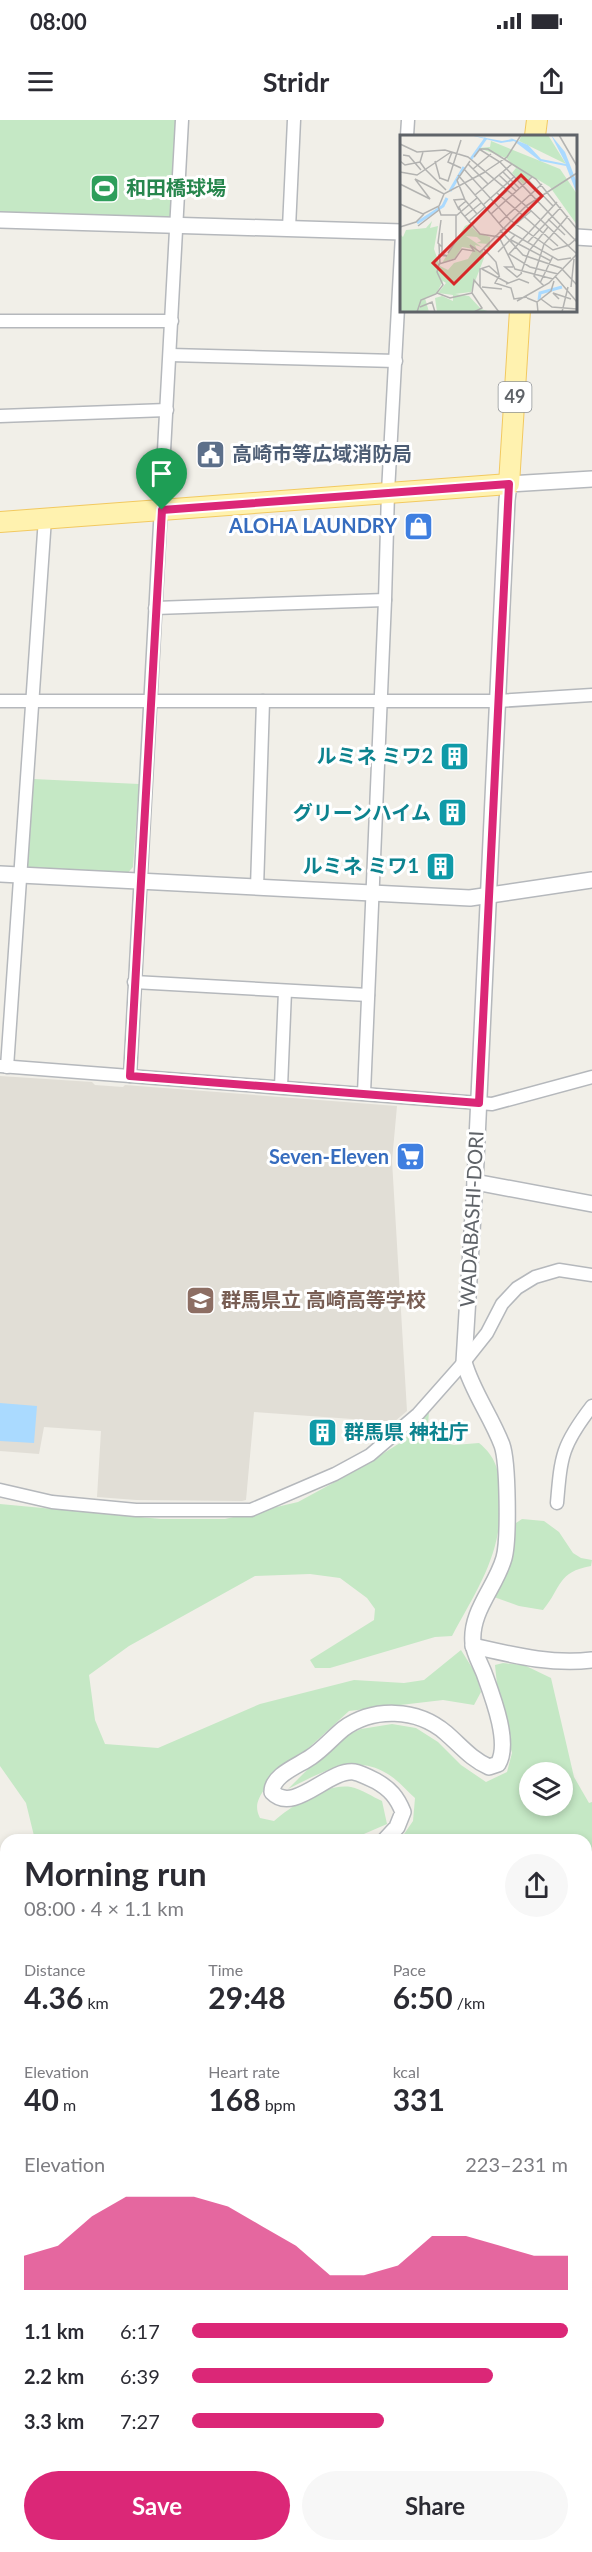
<!DOCTYPE html>
<html lang="en">
<head>
<meta charset="utf-8">
<style>
  :root { --surface:#fff; --page:#f7f7f7; --text:#2b2b33; --muted:#7c7c81; --accent:#db2777 }
  body { margin:0; font-family:Lato,"Noto Sans JP",sans-serif; background:var(--page); color:var(--text); height:100vh; display:flex; flex-direction:column; font-size:22px; white-space:nowrap }
  * { box-sizing:border-box; margin:0 }
  p { font-size:20px; color:var(--muted) }
  .icon { flex:none; width:33px; height:33px; fill:none; stroke:currentColor; stroke-width:2; stroke-linecap:round; stroke-linejoin:round }
  .map { position:relative; flex:1; overflow:hidden }
  .details { position:absolute; left:0px; top:1714px; width:592px; height:718px; display:flex; flex-direction:column; background:var(--surface); border-radius:18px 18px 0 0; box-shadow:0 3px 9px #0003 }
  .details>* { flex:none }
  .buttons { position:absolute; left:519px; top:1642px; display:grid; gap:12px }
  .buttons a { display:grid; place-items:center; width:54px; height:54px; border-radius:50%; background:var(--surface); box-shadow:0 3px 9px #0003; font-size:30px }
  .pin { position:absolute; display:grid; place-items:center; width:51px; height:51px; color:#fff; margin:-62px -26px; border-radius:50% 50% 50% 0; rotate:-45deg; box-shadow:0 0 6px #0007 }
  .pin .icon { rotate:45deg }
  .round { display:grid; place-items:center; flex:none; width:63px; height:63px; border-radius:32px; background:var(--page) }
  .headline { display:flex; align-items:center; justify-content:space-between; height:102px; padding:0 24px }
  h1 { font-size:33px; font-weight:700; line-height:45px }
  .figures { display:grid; grid-template-columns:repeat(3,1fr); gap:9px; height:102px; padding:6px 24px }
  .figures div { display:grid; align-content:center }
  .figures b { font-size:30px; font-weight:700 }
  .figures small { font-size:16px; font-weight:400 }
  .figures p { font-size:16px }
  .chart { height:168px; padding:12px 24px }
  .chart p { display:flex; justify-content:space-between }
  .chart svg { width:100%; height:108px; margin-top:6px; fill:var(--accent); opacity:.7 }
  .button { display:flex; gap:12px; margin-top:auto; padding:12px 24px }
  .button a { flex:1; height:69px; border-radius:36px; background:var(--accent); color:#fff; font-size:24px; font-weight:700; line-height:69px; text-align:center }
  .button a+a { background:var(--page); color:var(--text) }
  ul { padding:0 24px; list-style:none; font-size:20px }
  li { display:grid; grid-template-columns:96px 72px 1fr; align-items:center; height:45px }
  li i { height:15px; border-radius:8px; background:var(--accent) }
  .status { display:flex; justify-content:space-between; align-items:center; height:42px; padding:0 30px; background:var(--surface); direction:ltr }
  .status svg { height:16px; fill:currentColor }
  header { display:flex; justify-content:space-between; align-items:center; height:78px; padding:0 24px; background:var(--surface); font-size:27px; font-weight:700 }
  .map>svg:first-child { display:block }
</style>
</head>
<body>
<div class="status"><b>08:00</b><svg viewBox="0 0 49 12"><path d="M0 12V9h3v3zM5 12V6h3v6zM10 12V3h3v9zM15 12V0h3v12zM26 1h20v11H26zM47 4h2v5h-2z"/></svg></div>
<header><svg class="icon" aria-label="menu" viewBox="0 0 24 24"><path d="M4 6h16M4 12h16M4 18h16"/></svg>Stridr<svg class="icon" aria-label="share" viewBox="0 0 24 24"><path d="M12 15V3M7 8l5-5 5 5M5 13v7h14v-7"/></svg></header>
<div class="map">
<svg width="592" height="2432" viewBox="0 0 592 2432">
  <rect width="100%" height="100%" fill="#f1efe8"/>
  <polygon fill="#e1ded6" points="0,956 92,962 95,965 123,967 125,965 397,986 392,1041 407,1291 394,1302 254,1292 246,1380 242,1381 136,1380 97,1377 101,1311 44,1307 39,1334 0,1331"/>
  <g fill="#c5e8c5" fill-rule="evenodd">
    <polygon points="0,0 177,0 172,95 167,99 0,94"/>
    <polygon points="33,659 139,664 133,747 126,755 30,749 27,745"/>
    <path d="M429,1291l-2,28 27,6 25,-2c17,14 20,27 21,49 4,59 -21,94 -48,144l-17,1 -105,31h-15l-5,-8 64,-40 1,-11 -8,-11 -27,-20 -30,-4 -55,2 -126,70 -40,29 6,45 10,24 53,4 102,-44 94,-24 50,3 20,-3 37,-30 15,24 5,18 -7,13 -31,-5 -94,11 -84,77c-7,11 -11,18 -5,30l14,3c19,-16 51,-38 77,-34 10,2 22,10 31,14l5,23 -37,16h-315l-9,-37 -26,-37v-262l161,15h64l73,-17 59,-32 46,-29z"/>
    <path d="M522,1399l22,2 15,11 14,21 8,5 11,2 -1,6c-34,6 -29,21 -48,44l-24,-4 -25,-9c13,-27 20,-44 22,-74z"/>
    <path d="M503,1543l21,2 27,13 23,99 15,26 3,-1v750h-457l-1,-5h452v-707h-186l13,-19 2,-23c-9,-8 -18,-19 -29,-25 -33,-20 -68,1 -98,16l49,-49 24,-11 31,-5 24,4 22,14 23,23 25,17 21,-10 5,-19 -13,-49 -4,-39zM530,1653h32v33h-32z"/>
    <polygon points="0,2281 6,2285 6,2427 107,2427 110,2432 0,2432"/>
  </g>
  <polygon fill="#aadaff" points="0,1283 37,1286 34,1323 0,1321"/>
  <g fill="none" stroke-linecap="round" stroke-linejoin="round">
    <defs>
      <g id="minor">
        <polyline points="407,16 408,0"/>
        <polyline points="289,108 294,0"/>
        <polyline points="0,201 172,201"/>
        <polyline points="170,235 396,241"/>
        <polyline points="0,296 167,290"/>
        <polyline points="155,488 385,480"/>
        <polyline points="0,581 498,581 592,575"/>
        <polyline points="257,768 263,581"/>
        <polyline points="134,862 368,875"/>
        <polyline points="0,946 479,983 492,984 592,957"/>
        <polyline points="7,947 45,398"/>
        <polyline points="130,956 182,0"/>
        <polyline points="281,967 285,871"/>
        <polyline points="364,973 385,480 388,372 402,114"/>
        <polyline points="0,1370 52,1382 136,1390 251,1390 335,1354 370,1335 418,1294 464,1242 487,1213 502,1184 517,1168 535,1157 559,1150 592,1155"/>
        <path d="M557,1383c4,-48 5,-58 35,-97"/>
        <polyline points="0,1798 6,1803"/>
        <polyline points="0,1966 6,1964"/>
        <polyline points="0,2065 6,2080"/>
        <polyline points="0,2172 6,2177"/>
        <polyline points="0,2249 6,2251"/>
        <polyline points="0,2266 6,2269"/>
      </g>
      <g id="tertiary">
        <polyline points="0,100 402,112"/>
        <polyline points="576,117 592,118"/>
        <polyline points="0,754 470,778 592,760"/>
        <polyline points="475,1062 592,1084"/>
        <path d="M473,1526c40,9 78,19 119,14"/>
        <path d="M385,1720l12,-13 6,-15c-6,-15 -13,-23 -27,-31 -6,-3 -16,-8 -22,-9 -26,-3 -60,43 -82,20 0,-17 26,-26 39,-35 12,-8 21,-19 32,-28 30,-22 74,-21 103,4 15,13 25,26 43,34l9,-3c13,-21 -6,-69 -14,-91 -4,-10 -10,-20 -11,-30 -3,-32 23,-56 31,-85 5,-18 4,-96 -2,-113 -11,-29 -30,-54 -38,-83l11,-180 32,-682 2,-16 83,-5"/>
        <polyline points="132,2427 134,2432"/>
      </g>
      <g id="primary">
        <polyline points="535,16 537,0"/>
        <polyline points="0,402 509,364 520,190"/>
      </g>
    </defs>
    <use href="#minor" stroke="#b5b8bc" stroke-width="15"/>
    <use href="#tertiary" stroke="#b5b8bc" stroke-width="18"/>
    <use href="#primary" stroke="#f2c960" stroke-width="22"/>
    <use href="#minor" stroke="#fff" stroke-width="12"/>
    <use href="#tertiary" stroke="#fff" stroke-width="15"/>
    <use href="#primary" stroke="#fff2af" stroke-width="20"/>
  </g>
  <g fill="none" stroke-linecap="round" stroke-linejoin="round">
    <defs>
      <polygon id="route" points="509,364 479,983 130,956 162,390"/>
    </defs>
    <use href="#route" stroke="#fff" stroke-width="12"/>
    <use href="#route" stroke="#db2777" stroke-width="8"/>
  </g>
  <defs>
    <symbol id="stadium-square" viewBox="-11 -11 22 22"><rect x="-9" y="-9" width="18" height="18" rx="4" fill="#2e9e5b" stroke="#fff"/><path d="M0-5a6.5 5 0 1 0 0 10a6.5 5 0 1 0 0-10ZM-3.5-1.8h7v3.6h-7Z" fill="#fff"/></symbol>
    <symbol id="civic-square" viewBox="-11 -11 22 22"><rect x="-9" y="-9" width="18" height="18" rx="4" fill="#5c6f8a" stroke="#fff"/><path d="M-.6-6.5H3V-4.5H.6V-3L4-1V1h2V6H-6V1h2V-1L-.6-3ZM-1.2 2.5V6h2.4V2.5Z" fill="#fff"/></symbol>
    <symbol id="shop-square" viewBox="-11 -11 22 22"><rect x="-9" y="-9" width="18" height="18" rx="4" fill="#3f7fe0" stroke="#fff"/><path d="M-5-2.5h2.3a2.7 3.5 0 0 1 5.4 0H5L5.5 6h-11ZM-1.5-2.5h3a1.5 2.3 0 0 0-3 0Z" fill="#fff"/></symbol>
    <symbol id="building-square" viewBox="-11 -11 22 22"><rect x="-9" y="-9" width="18" height="18" rx="4" fill="#0f9aa8" stroke="#fff"/><path d="M-4-6H4V6H1V3H-1V6H-4ZM-2.5-4.3h1.7v1.8h-1.7ZM.8-4.3h1.7v1.8H.8ZM-2.5-1h1.7V.8h-1.7ZM.8-1h1.7V.8H.8Z" fill="#fff"/></symbol>
    <symbol id="supermarket-square" viewBox="-11 -11 22 22"><rect x="-9" y="-9" width="18" height="18" rx="4" fill="#3f7fe0" stroke="#fff"/><path d="M-6-5.5h2.5l.6 2H6L4.5 2H-2.5L-4.4-4H-6ZM-1.5 3.2a1.3 1.3 0 1 0 .1 0ZM3 3.2a1.3 1.3 0 1 0 .1 0Z" fill="#fff"/></symbol>
    <symbol id="school-square" viewBox="-11 -11 22 22"><rect x="-9" y="-9" width="18" height="18" rx="4" fill="#8d6e63" stroke="#fff"/><path d="M0-5L7-2L0 1L-7-2ZM-4 1L0 2.5L4 1V4Q0 6-4 4Z" fill="#fff"/></symbol>
  </defs>
  <g fill-rule="evenodd">
    <use href="#stadium-square" x="88" y="52" width="33" height="33"/>
    <use href="#civic-square" x="194" y="318" width="33" height="33"/>
    <use href="#shop-square" x="402" y="390" width="33" height="33"/>
    <use href="#building-square" x="438" y="620" width="33" height="33"/>
    <use href="#building-square" x="436" y="676" width="33" height="33"/>
    <use href="#building-square" x="424" y="730" width="33" height="33"/>
    <use href="#supermarket-square" x="394" y="1020" width="33" height="33"/>
    <use href="#school-square" x="184" y="1164" width="33" height="33"/>
    <use href="#building-square" x="306" y="1296" width="33" height="33"/>
  </g>
  <g text-anchor="middle" stroke-width="6" stroke-linejoin="round" paint-order="stroke">
    <rect fill="#fff" stroke="#8f9295" stroke-width="1.5" x="498.5" y="262" width="33" height="30" rx="4.5"/>
    <g font-size="18" font-weight="bold" fill="#5f6368">
      <text x="515" y="283">49</text>
    </g>
    <g font-size="20" font-weight="bold" fill="#27864d" stroke="#fff" text-anchor="start">
      <text x="126" y="75">和田橋球場</text>
    </g>
    <g font-size="20" font-weight="bold" fill="#4e5e75" stroke="#fff" text-anchor="start">
      <text x="232" y="341">高崎市等広域消防局</text>
    </g>
    <g font-size="20" font-weight="bold" fill="#366cbe" stroke="#fff" text-anchor="end">
      <text x="397" y="413">ALOHA LAUNDRY</text>
      <text x="389" y="1044">Seven-Eleven</text>
    </g>
    <g font-size="20" font-weight="bold" fill="#0d838f" stroke="#fff" text-anchor="end">
      <text x="433" y="643">ルミネ ミワ2</text>
      <text x="431" y="700">グリーンハイム</text>
      <text x="419" y="753">ルミネ ミワ1</text>
      <text x="344" y="1319" text-anchor="start">群馬県 神社庁</text>
    </g>
    <g font-size="20" fill="#5f6368" stroke="#fff">
      <text transform="translate(472 1099) rotate(-87)" y="7">WADABASHI-DORI</text>
    </g>
    <g font-size="20" font-weight="bold" fill="#785e54" stroke="#fff" text-anchor="start">
      <text x="221" y="1187">群馬県立 高崎高等学校</text>
    </g>
  </g>
  <g transform="translate(400 15)">
    <rect width="177" height="177" fill="#f1efe8"/>
    <path d="M122,0h26l18,29 -47,-23zM91,6l69,28 17,25v31l-27,-38 -18,-11 -9,8 -11,-11 4,-5 -10,-10 -27,-10 11,-1zM32,86l-2,7 8,-2 -4,23 6,17 8,4 6,-7 14,-4 6,-10 -12,-2 -7,11 -13,5 23,-37 4,-2 9,9 12,4v11l-4,-1 2,-3 -11,-1 4,-2 -4,-4 -11,-1 16,11 -7,-2 3,7 5,-3 1,9 -13,34 -16,2 14,2 12,13 10,3h-54l-2,-14 7,-2 11,5v-6l-15,-2 8,-10 -3,-2 -7,13 -11,4 4,14h-29v-78l3,3 3,-7 20,-2z" fill="#c5e8c5"/>
    <path d="M70,0l32,6 10,-2 -4,-2 20,8 13,14 25,5 -15,-29 14,17 12,31v11l-11,-28 -26,-5 -26,-20 -13,2z" fill="#aadaff"/>
    <path fill="none" stroke="#aadaff" stroke-width="3" d="M71,24l15,-21M50,56l14,-24M17,88l26,-17 4,-8M139,165l1,-7 22,-6"/>
    <path fill="none" stroke="#b3b3b1" stroke-width="1.5" d="M159,0l18,31M0,9l17,8 28,-2 23,7 58,49 51,-33M79,14l21,13 77,80M23,17l-3,10 5,7M52,17l-4,10 13,6M3,20l6,1 12,14M74,22l6,-8h8l48,30 41,50M0,26l5,4 15,-3M35,26l5,18M70,26l-13,19 8,20 12,14M68,29l20,20M25,34l21,21M64,34l46,51 43,30 16,-5 8,-7M73,34l18,-15M86,36l21,-14 14,-22M0,37l17,3 34,-23M103,37l16,16M58,40l45,53 55,32 13,-2M99,40l17,16M40,43l8,3 13,-41M128,45l25,26M0,49l30,15 -15,-20 29,15 41,-22M97,58l61,53M75,60l37,-31M66,66l-7,6 2,5 19,22 19,3 16,32 38,10M157,67l-48,52 21,13 28,7M0,69l23,10 16,-8 5,-12M83,70l32,-29M38,71l3,9h16l20,-17M87,74l20,-18M59,75l-5,-10 11,-1M91,79l41,-37M65,81l16,-13M148,84l17,16M41,85l-3,23 4,4M69,86l16,-14M99,88l43,-39M18,91l21,-16M0,92l16,-5 8,-8M100,95l23,25 38,13 16,17M103,100l28,-24M111,105l40,21M128,107l33,-35M39,109l1,20M98,117l17,-17M48,118l8,-12v-26M38,120l9,1 -5,-2v-21M113,132h-8l12,10 5,-4M82,134l26,14M121,138l8,-22 19,-24M99,141l-4,7 16,5 3,11 13,-2M155,141l22,26M140,148l13,-27M106,149l13,-5 10,4M144,151l-10,-10 10,-32 24,-28M80,152l19,25M82,152l20,2M171,152l3,-28M37,158l13,5 22,-5M127,163l10,4 1,10M141,164l11,8 25,2M159,164l-6,-6 18,6M137,167l14,-11 3,-10M20,172l12,-5 3,10M17,177l4,-12 15,-6 7,-9 -6,-13 2,-8 16,-5 7,-10 12,2 -4,-6 10,7 46,-46 51,48 -28,29 -32,18M74,177l8,-4 -10,-15 2,-13 6,7v-18l9,-3 10,9 -3,-13 -13,-14M162,177l6,-25"/>
    <path fill="#d62828" fill-opacity="0.15" stroke="#d62828" stroke-width="3" d="M121,40l21,21 -88,88 -21,-21z"/>
    <rect width="177" height="177" fill="none" stroke="#5f6368" stroke-width="3"/>
  </g>
</svg>
<div class="buttons">
<a><svg class="icon" aria-label="layers" viewBox="0 0 24 24"><path d="M12 4l9 5-9 5-9-5zM3 14l9 5 9-5"/></svg></a>
</div>
<div class="pin" style="left:162px;top:390px;background:#1e9e55"><svg class="icon" aria-label="arrive" viewBox="0 0 24 24"><path d="M6 21V4h12l-3 4 3 4H6"/></svg></div>
<section class="details">
<div class="headline"><div><h1>Morning run</h1><p>08:00 · 4 × 1.1 km</p></div><a class="round"><svg class="icon" aria-label="share" viewBox="0 0 24 24"><path d="M12 15V3M7 8l5-5 5 5M5 13v7h14v-7"/></svg></a></div>
<div class="figures">
<div><p>Distance</p><b>4.36<small> km</small></b></div>
<div><p>Time</p><b>29:48</b></div>
<div><p>Pace</p><b>6:50<small> /km</small></b></div>
</div>
<div class="figures">
<div><p>Elevation</p><b>40<small> m</small></b></div>
<div><p>Heart rate</p><b>168<small> bpm</small></b></div>
<div><p>kcal</p><b>331</b></div>
</div>
<div class="chart"><p><span>Elevation</span>223–231 m</p>
<svg viewBox="0 0 160 44" preserveAspectRatio="none"><path d="M0 44V30L10 26L20 14L30 6L40 6L50 6L60 10L70 18L80 26L90 38L100 38L110 34L120 22L130 22L140 26L150 30L160 30V44z"/></svg>
</div>
<ul>
<li><b>1.1 km</b>6:17<i style="width:100%"></i></li>
<li><b>2.2 km</b>6:39<i style="width:80%"></i></li>
<li><b>3.3 km</b>7:27<i style="width:51%"></i></li>
</ul>
<div class="button"><a>Save</a><a>Share</a></div>
</section>
</div>
</body>
</html>
